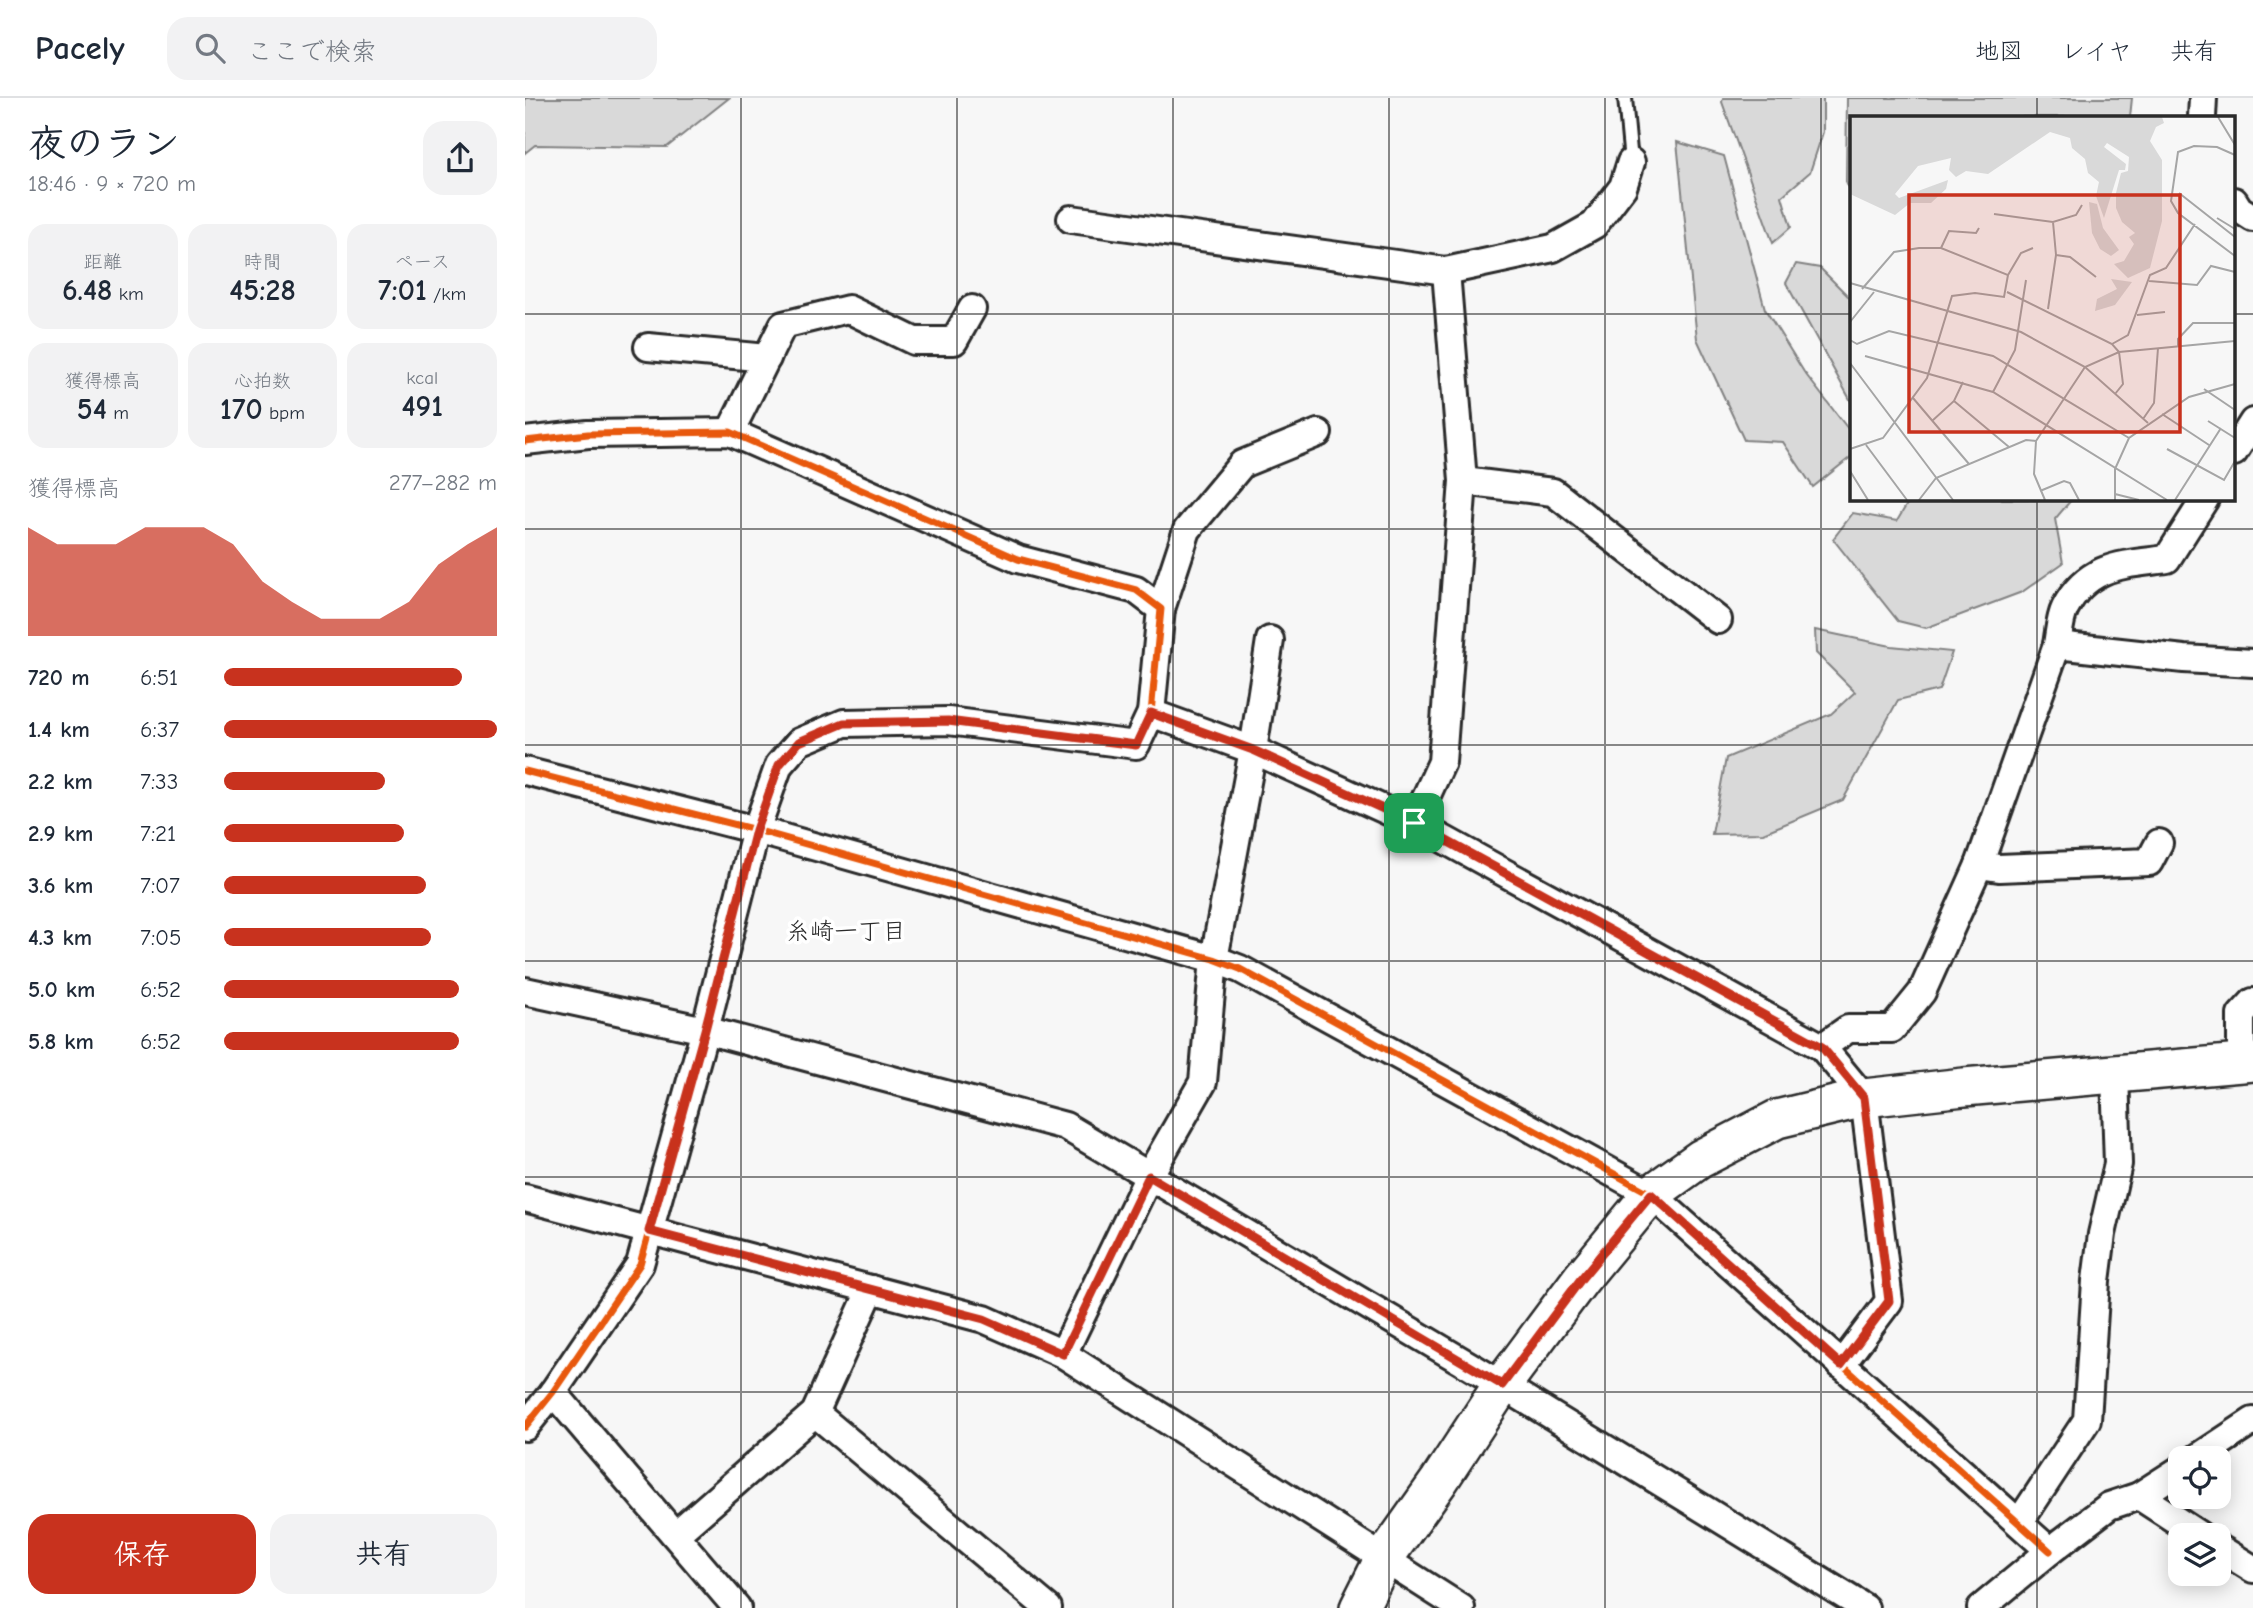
<!DOCTYPE html>
<html lang="ja">
<head>
<meta charset="utf-8">
<style>
  :root { --surface:#fff; --page:#f2f2f3; --text:#1f2937; --muted:#747a83; --line:#e0e1e3; --accent:#c8321e }
  body { margin:0; font-family:"Comic Neue","Klee One",sans-serif; background:var(--page); color:var(--text); height:100vh; display:flex; flex-direction:column; font-size:26px; white-space:nowrap }
  * { box-sizing:border-box; margin:0 }
  p { font-size:23px; color:var(--muted) }
  .icon { flex:none; width:38px; height:38px; fill:none; stroke:currentColor; stroke-width:2; stroke-linecap:round; stroke-linejoin:round }
  .map { position:relative; flex:1; overflow:hidden }
  .panel { display:flex; flex-direction:column; background:var(--surface); width:525px }
  .panel>* { flex:none }
  .controls { position:absolute; left:1643px; top:1348px; display:grid; gap:14px }
  .controls a { display:grid; place-items:center; width:63px; height:63px; border-radius:14px; background:var(--surface); box-shadow:0 4px 18px #0003; font-size:35px }
  .pin { position:absolute; display:grid; place-items:center; width:60px; height:60px; color:#fff; margin:-30px; border-radius:14px; box-shadow:0 4px 10px #0006 }
  .round { display:grid; place-items:center; flex:none; width:74px; height:74px; border-radius:21px; background:var(--page) }
  .overview { display:flex; align-items:center; justify-content:space-between; height:119px; padding:0 28px }
  h1 { font-size:38px; font-weight:700; line-height:52px }
  .stats { display:grid; grid-template-columns:repeat(3,1fr); gap:10px; height:119px; padding:7px 28px }
  .stats div { display:grid; align-content:center; border-radius:18px; background:var(--page); text-align:center }
  .stats b { font-size:30px; font-weight:700 }
  .stats small { font-size:19px; font-weight:400 }
  .stats p { font-size:19px }
  .chart { height:196px; padding:14px 28px }
  .chart p { display:flex; justify-content:space-between }
  .chart svg { width:100%; height:126px; margin-top:7px; fill:var(--accent); opacity:.7 }
  .primary-button { display:flex; gap:14px; margin-top:auto; padding:14px 28px }
  .primary-button a { flex:1; height:80px; border-radius:21px; background:var(--accent); color:#fff; font-size:28px; font-weight:700; line-height:80px; text-align:center }
  .primary-button a+a { background:var(--page); color:var(--text) }
  ul { padding:0 28px; list-style:none; font-size:23px }
  li { display:grid; grid-template-columns:112px 84px 1fr; align-items:center; height:52px }
  li i { height:18px; border-radius:9px; background:var(--accent) }
  header { display:flex; align-items:center; gap:42px; box-sizing:border-box; height:98px; padding:0 35px; background:var(--surface); border-bottom:2px solid var(--line) }
  header strong { font-size:33px }
  nav { display:flex; gap:38px; margin-inline-start:auto; font-size:24px }
  .search { width:490px; height:63px; background:var(--page); display:flex; align-items:center; gap:18px; box-sizing:border-box; padding:0 24px; border-radius:21px; color:var(--muted); font-size:26px }
  main { display:flex; flex:1; min-height:0 }
  .map>svg:first-child { display:block }
</style>
</head>
<body>
<header>
<strong>Pacely</strong>
<div class="search"><svg class="icon" aria-label="search" viewBox="0 0 24 24"><circle cx="10" cy="10" r="6"/><path d="M15 15l6 6"/></svg>ここで検索</div>
<nav><a>地図</a><a>レイヤ</a><a>共有</a></nav>
</header>
<main>
<section class="panel">
<div class="overview"><div><h1>夜のラン</h1><p>18:46 · 9 × 720 m</p></div><a class="round"><svg class="icon" aria-label="share" viewBox="0 0 24 24"><path d="M12 15V3M7 8l5-5 5 5M5 13v7h14v-7"/></svg></a></div>
<div class="stats">
<div><p>距離</p><b>6.48<small> km</small></b></div>
<div><p>時間</p><b>45:28</b></div>
<div><p>ペース</p><b>7:01<small> /km</small></b></div>
</div>
<div class="stats">
<div><p>獲得標高</p><b>54<small> m</small></b></div>
<div><p>心拍数</p><b>170<small> bpm</small></b></div>
<div><p>kcal</p><b>491</b></div>
</div>
<div class="chart"><p><span>獲得標高</span>277–282 m</p>
<svg viewBox="0 0 160 44" preserveAspectRatio="none"><path d="M0 44V6L10 12L20 12L30 12L40 6L50 6L60 6L70 12L80 25L90 32L100 38L110 38L120 38L130 32L140 19L150 12L160 6V44z"/></svg>
</div>
<ul>
<li><b>720 m</b>6:51<i style="width:87%"></i></li>
<li><b>1.4 km</b>6:37<i style="width:100%"></i></li>
<li><b>2.2 km</b>7:33<i style="width:59%"></i></li>
<li><b>2.9 km</b>7:21<i style="width:66%"></i></li>
<li><b>3.6 km</b>7:07<i style="width:74%"></i></li>
<li><b>4.3 km</b>7:05<i style="width:76%"></i></li>
<li><b>5.0 km</b>6:52<i style="width:86%"></i></li>
<li><b>5.8 km</b>6:52<i style="width:86%"></i></li>
</ul>
<div class="primary-button"><a>保存</a><a>共有</a></div>
</section>
<div class="map">
<svg width="1728" height="1510" viewBox="0 0 1728 1510">
  <rect width="100%" height="100%" fill="#f7f7f7"/>
  <filter id="ink" filterUnits="userSpaceOnUse"><feTurbulence type="fractalNoise" baseFrequency=".0143" numOctaves="2"/><feDisplacementMap in="SourceGraphic" scale="14" xChannelSelector="R" yChannelSelector="G"/><feConvolveMatrix kernelMatrix="1 2 1 2 8 2 1 2 1" color-interpolation-filters="sRGB"/></filter>
  <g filter="url(#ink)">
    <g fill="#d9d9d9" stroke="#828282" stroke-width="2">
      <polygon points="0,0 204,0 142,49 10,47 0,55"/>
      <polygon points="1198,0 1298,0 1298,34 1285,74 1257,98 1266,129 1248,145 1197,4"/>
      <polygon points="1322,0 1607,0 1605,19 1327,19 1327,98 1321,84"/>
      <polygon points="1152,44 1199,58 1240,211 1279,274 1327,336 1327,358 1288,389 1258,344 1219,342 1172,241"/>
      <polygon points="1271,166 1295,170 1325,200 1327,230 1327,305 1261,185"/>
      <polygon points="1385,401 1547,401 1530,421 1538,465 1497,494 1401,530 1373,523 1308,441 1328,415 1372,423"/>
      <polygon points="1290,532 1366,548 1427,554 1414,592 1373,602 1318,702 1238,735 1187,736 1201,660 1306,616 1330,594 1291,555"/>
    </g>
    <g fill="none" stroke-linecap="round" stroke-linejoin="round">
      <defs>
        <polyline id="lane" points="1100,0 1106,64"/>
        <g id="street">
          <polyline points="1677,19 1678,0"/>
          <polyline points="1709,103 1714,111 1728,120"/>
          <polyline points="546,121 921,173 1028,150 1069,127 1098,89 1106,64"/>
          <polyline points="123,249 242,260"/>
          <polyline points="205,334 258,227 323,211 389,243 429,243 447,211"/>
          <polyline points="0,343 63,336 205,334 493,461 611,492 636,511 626,615 611,647 423,623 319,625 274,644 254,667 231,732 180,932 115,1166 28,1294 0,1329"/>
          <polyline points="1709,354 1728,324"/>
          <polyline points="938,383 1028,394 1193,522"/>
          <polyline points="636,511 662,432 717,366 793,335"/>
          <polyline points="1532,547 1659,561 1728,565"/>
          <polyline points="626,615 728,652 889,725 1297,949 1339,1000 1364,1203 1316,1267"/>
          <polyline points="0,673 231,732 689,861 715,871 1126,1096 1525,1453"/>
          <polyline points="889,725 917,664 938,383 921,173"/>
          <polyline points="1454,767 1474,770 1624,764 1634,745"/>
          <polyline points="0,893 180,932 540,1028 977,1287 1340,1510"/>
          <path d="M1297,949l26,-18h44l30,-37 57,-127 78,-220c2,-12 3,-27 8,-37 23,-44 58,-43 102,-49l38,-60"/>
          <polyline points="1716,965 1716,917 1728,904"/>
          <polyline points="0,1100 459,1221 538,1256 936,1510"/>
          <polyline points="538,1256 624,1078 678,984 689,861 728,652 745,542"/>
          <polyline points="28,1294 212,1510"/>
          <polyline points="290,1315 523,1510"/>
          <polyline points="1672,1360 1728,1323"/>
          <polyline points="1614,1398 1674,1437"/>
          <polyline points="1494,1425 1562,1322 1571,1183 1577,1136 1593,1066 1590,976"/>
          <polyline points="150,1437 290,1315 346,1191"/>
          <polyline points="1694,1450 1728,1471"/>
          <polyline points="1456,1510 1525,1453 1584,1408 1614,1398 1656,1371"/>
        </g>
        <polyline id="secondary" points="834,1510 858,1462 914,1383 977,1287 1056,1181 1126,1096 1175,1061 1252,1021 1339,1000 1439,989 1728,964"/>
      </defs>
      <use href="#lane" stroke="#2b2b2b" stroke-width="18"/>
      <use href="#street" stroke="#2b2b2b" stroke-width="32"/>
      <use href="#secondary" stroke="#2b2b2b" stroke-width="42"/>
      <use href="#lane" stroke="#fff" stroke-width="12"/>
      <use href="#street" stroke="#fff" stroke-width="26"/>
      <use href="#secondary" stroke="#fff" stroke-width="37"/>
      <defs>
        <g id="cycleway">
          <polyline points="0,343 63,336 205,334 493,461 611,492 636,511 626,615 611,647 423,623 319,625 274,644 254,667 231,732 180,932 115,1166 28,1294 0,1329"/>
          <polyline points="0,673 231,732 689,861 715,871 1126,1096 1525,1453"/>
        </g>
      </defs>
      <use href="#cycleway" stroke="#fff" stroke-width="11"/>
      <use href="#cycleway" stroke="#e8590c" stroke-width="7"/>
    </g>
  </g>
  <g fill="none" stroke-linecap="round" stroke-linejoin="round" filter="url(#ink)">
    <defs>
      <polygon id="route" points="626,615 728,652 889,725 1297,949 1339,1000 1364,1203 1316,1267 1126,1096 1056,1181 977,1287 624,1078 538,1256 459,1221 124,1133 180,932 231,732 254,667 274,644 319,625 423,623 611,647"/>
    </defs>
    <use href="#route" stroke="#fff" stroke-width="14"/>
    <use href="#route" stroke="#c8321e" stroke-width="9"/>
  </g>
  <path fill="none" stroke="#2b2b2b" stroke-width="2" stroke-opacity="0.55" d="M216,0v1510M432,0v1510M648,0v1510M864,0v1510M1080,0v1510M1296,0v1510M1512,0v19M0,216h1327M1709,216h19M1512,401v1109M0,431h1728M0,647h1728M0,863h1728M0,1079h1728M0,1294h1728"/>
  <g text-anchor="middle" stroke-width="7" stroke-linejoin="round" paint-order="stroke">
    <g font-size="24" fill="#2b2b2b" stroke="#fff">
      <text x="321" y="841">糸崎一丁目</text>
    </g>
  </g>
  <g transform="translate(1325 18)">
    <rect width="385" height="385" fill="#f7f7f7"/>
    <path d="M0,1h312l2,6 -8,4 -6,14 12,19v61l-12,47 -22,10 -14,-14 10,-3 10,-17 -5,-7 6,-4 -13,-11 -6,-14v-15l5,-20 7,-2 1,-14 -22,-14 -3,4 22,17 -1,6h-6l-15,48 -8,-22 3,-14 -11,-9 -3,-14 -13,-11 -2,-10 -20,-6 -62,42 -22,-3 -10,6 -7,-7 2,-12 -33,8 -23,28 4,4 49,-18 -2,9 -15,14h-21l-15,12 -45,-21zM239,86l8,2 6,24 16,22 -8,6 -11,-7 -8,-16zM261,163l21,3 -17,23 -20,6 2,-12 20,-10z" fill="#d9d9d9"/>
    <path fill="none" stroke="#a5a5a5" stroke-width="2" d="M368,1l17,28M385,39l-18,-8 -23,-1 -16,6 -7,49 7,12 57,43M329,77l56,44M144,98l59,8 23,-7 6,-10M367,102l18,11M91,132l8,-17 27,2 3,-5M206,139l14,2 26,20M158,159l13,-22 12,-5M299,165l48,4 14,-19 24,6M0,167l171,49 64,35 63,56M157,176l105,52 7,8 4,32 -8,10M198,193l8,-54 -3,-33M287,199l28,-3M0,206l24,-30M0,224l7,4 32,-13 104,25 136,82M262,228l16,-9 22,-60 16,-7 29,-44M328,231v-8l15,-16h42M15,240l128,36 174,108M0,247l103,137M354,273l31,21M143,276l22,-42 11,-70M63,282l56,66M104,285l55,46M312,298l47,31M293,303l11,-16 4,-55M82,305l22,-20 9,-19M358,305l27,17M16,329l41,55M0,333l33,-11 44,-60 25,-82 23,-3 29,4 4,-22 -67,-27h-22l-25,4 -32,37M317,333l57,31 11,-19M0,355l18,29M190,375l24,-10 6,2 9,17M265,378l24,6M69,384l17,-22 90,-38 10,1M195,384l-11,-26 2,-33 49,-74 34,-15 116,-11M265,384v-31l14,-31 60,-41 46,-13M325,384l46,-72"/>
    <path fill="#c8321e" fill-opacity="0.15" stroke="#c8321e" stroke-width="3.5" d="M59,79h271v237h-271z"/>
    <rect width="385" height="385" fill="none" stroke="#2b2b2b" stroke-width="3.5"/>
  </g>
</svg>
<div class="controls">
<a><svg class="icon" aria-label="locate" viewBox="0 0 24 24"><circle cx="12" cy="12" r="6"/><path d="M12 2v4M12 18v4M2 12h4M18 12h4"/></svg></a>
<a><svg class="icon" aria-label="layers" viewBox="0 0 24 24"><path d="M12 4l9 5-9 5-9-5zM3 14l9 5 9-5"/></svg></a>
</div>
<div class="pin" style="left:889px;top:725px;background:#1e9e55"><svg class="icon" aria-label="arrive" viewBox="0 0 24 24"><path d="M6 21V4h12l-3 4 3 4H6"/></svg></div>
</div>
</main>
</body>
</html>
